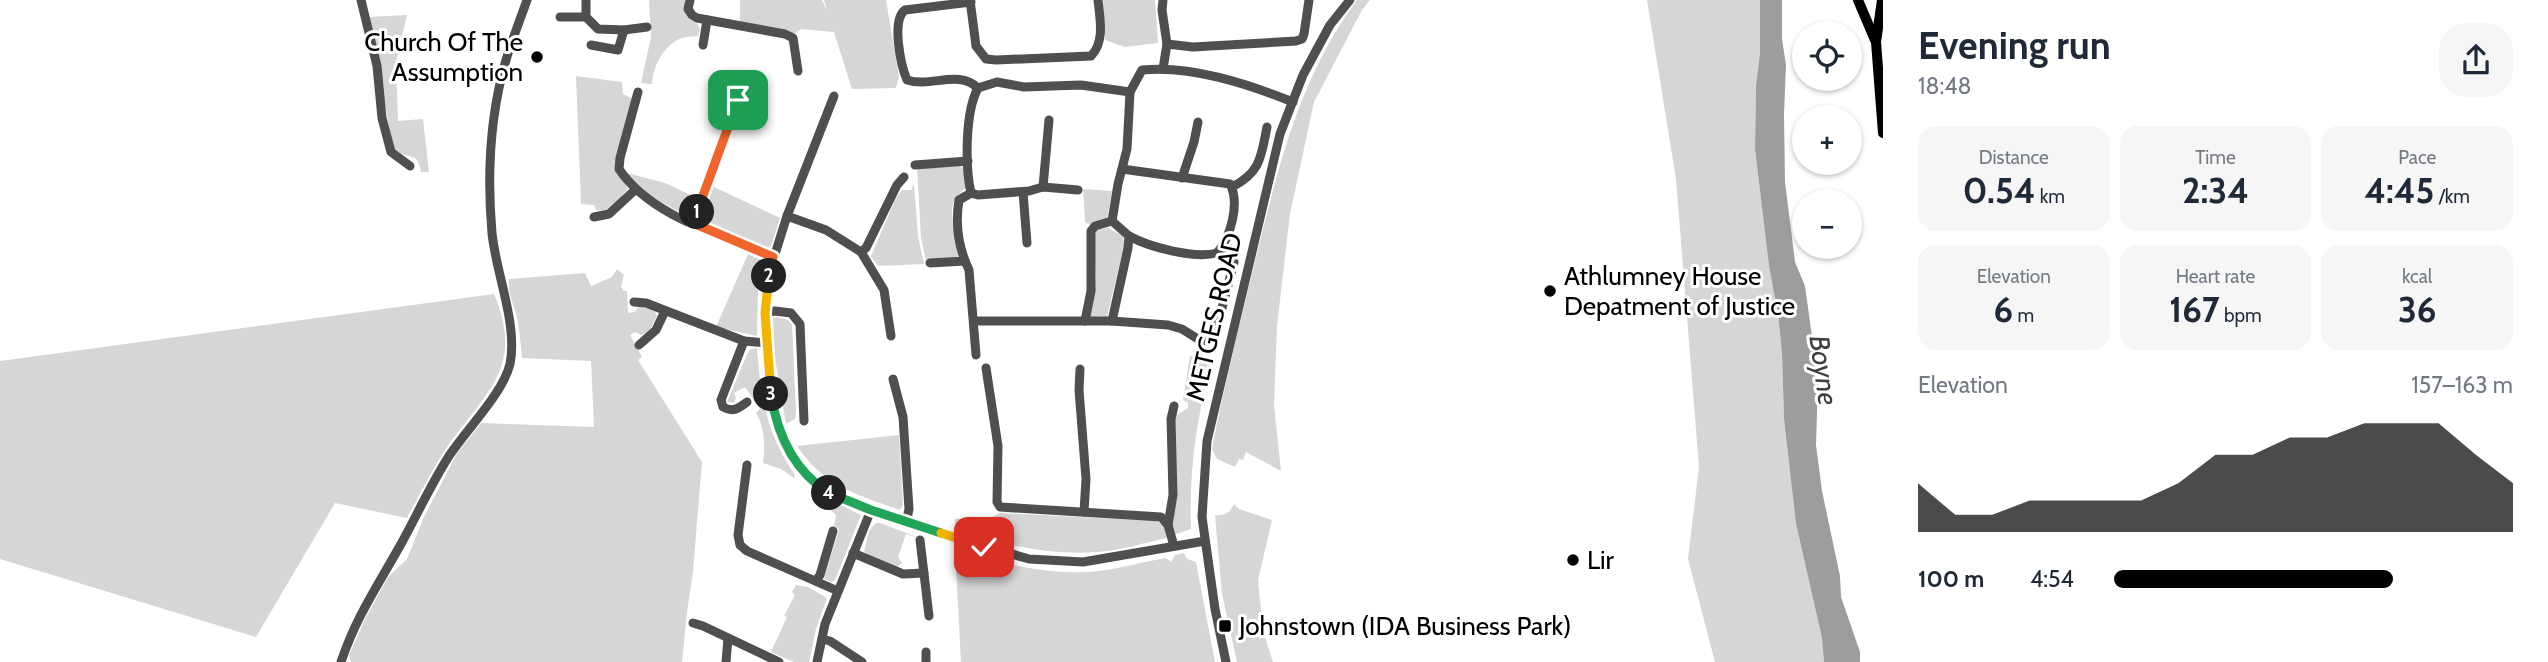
<!DOCTYPE html>
<html lang="en">
<head>
<meta charset="utf-8">
<style>
  :root { --surface:#fff; --page:#f6f6f7; --text:#1f2937; --muted:#747a83; --accent:#000 }
  body { margin:0; font-family:Cabin,sans-serif; background:var(--page); color:var(--text); height:100vh; display:flex; flex-direction:column; font-size:26px; white-space:nowrap }
  * { box-sizing:border-box; margin:0 }
  p { font-size:23px; color:var(--muted) }
  .icon { flex:none; width:38px; height:38px; fill:none; stroke:currentColor; stroke-width:2; stroke-linecap:round; stroke-linejoin:round }
  .map { position:relative; flex:1; overflow:hidden }
  .side { display:flex; flex-direction:column; background:var(--surface); width:665px }
  .side>* { flex:none }
  .fabs { position:absolute; left:1792px; top:21px; display:grid; gap:14px }
  .fabs a { display:grid; place-items:center; width:70px; height:70px; border-radius:50%; background:var(--surface); box-shadow:0 2px 5px #0004; font-size:35px }
  .pin { position:absolute; display:grid; place-items:center; width:60px; height:60px; color:#fff; margin:-30px; border-radius:14px; box-shadow:0 4px 10px #0006 }
  .km { position:absolute; width:35px; height:35px; margin:-18px; border-radius:50%; background:#222; color:#fff; font-size:19px; line-height:35px; text-align:center }
  .round { display:grid; place-items:center; flex:none; width:74px; height:74px; border-radius:28px; background:var(--page) }
  .summary { display:flex; align-items:center; justify-content:space-between; height:119px; padding:0 35px }
  h1 { font-size:38px; font-weight:800; line-height:52px }
  .stats { display:grid; grid-template-columns:repeat(3,1fr); gap:10px; height:119px; padding:7px 35px }
  .stats div { display:grid; align-content:center; border-radius:18px; background:var(--page); text-align:center }
  .stats b { font-size:35px; font-weight:800 }
  .stats small { font-size:19px; font-weight:400 }
  .stats p { font-size:19px }
  .chart { height:196px; padding:14px 35px }
  .chart p { display:flex; justify-content:space-between }
  .chart svg { width:100%; height:126px; margin-top:7px; fill:var(--accent); opacity:.7 }
  ul { padding:0 35px; list-style:none; font-size:23px }
  li { display:grid; grid-template-columns:112px 84px 1fr; align-items:center; height:52px }
  li i { height:18px; border-radius:9px; background:var(--accent) }
  main { display:flex; flex:1; min-height:0 }
  .map>svg:first-child { display:block }
</style>
</head>
<body>
<main>
<div class="map">
<svg width="1883" height="662" viewBox="0 0 1883 662">
  <rect width="100%" height="100%" fill="#fff"/>
  <g fill="#d6d6d6">
    <path d="M649,0h36c-3,22 10,14 15,29l-2,7c-5,1 -11,0 -16,2 -18,6 -29,28 -30,46l-11,-1 10,-46z"/>
    <polygon points="740,0 822,0 827,11 824,0 886,0 899,77 896,88 852,89 834,32 801,29 794,34 788,30 740,22"/>
    <polygon points="1103,0 1155,0 1158,43 1125,47 1105,40"/>
    <path d="M1357,0h13l-8,10 -48,92 -24,112 -13,112 -3,78 7,67 -35,-19 -3,8 -4,-1 -4,8 -18,-8 -5,-10c12,-63 28,-125 43,-188 24,-95 43,-181 102,-261z"/>
    <polygon points="1647,0 1760,0 1760,53 1756,85 1755,149 1769,266 1778,314 1782,353 1784,419 1796,524 1822,638 1824,662 1715,662 1688,559 1699,467 1676,179"/>
    <path d="M407,15l-11,47 2,59 25,-2 6,53h-8c-3,-23 -16,-11 -28,-24l-24,-131z"/>
    <path d="M576,76l46,6 1,12 9,4 1,8 -17,64 12,19c-9,10 -17,24 -32,21l-2,-5 -13,-1z"/>
    <path d="M917,166h42l5,2 2,20c-3,3 -6,5 -9,8 -11,13 -1,43 2,58l-4,5 -29,2 -5,-23z"/>
    <polygon points="627,173 665,183 697,198 691,214 685,215 646,194"/>
    <polygon points="914,184 918,236 924,264 878,266 871,256 895,200 902,190 911,190"/>
    <polygon points="710,185 780,218 771,246 767,250 702,222 699,216"/>
    <polygon points="1083,189 1112,191 1107,219 1091,225 1085,222"/>
    <polygon points="1108,228 1123,236 1124,245 1107,317 1090,317 1096,277 1094,234 1096,230"/>
    <polygon points="748,254 763,261 758,289 757,336 716,327"/>
    <path d="M617,269l7,6 -3,12 3,4h3l1,22 7,-1 4,-7 16,7 2,4 -8,16 -8,3 -6,-3 -5,3 12,22 -4,3 64,102 -9,110 -6,40 -5,50h-331l-2,-7 16,-36 23,-42 19,-18 16,-40 33,-64 25,-32 113,4 -3,-66 -69,-3c-1,-11 -2,-23 -4,-35 -2,-16 -11,-28 -9,-44l76,-6 6,13 21,-9z"/>
    <path d="M494,294c31,73 -8,98 -47,153 -15,23 -27,47 -40,71l-72,-15 -79,134 -256,-78v-198z"/>
    <polygon points="777,317 788,320 792,325 796,412 795,419 786,424 774,352 773,318"/>
    <path d="M757,348c4,50 9,85 38,127l-1,3 -13,-9 -18,-6c2,-16 2,-36 -7,-50l4,-4 -15,-22 -11,6 2,5 -2,5 -7,-1 21,-50 3,-3z"/>
    <path d="M1190,356l20,5v5c-14,58 -21,104 -19,163l-18,6 -2,-11 6,-38 -2,-70 13,-8v-5l-5,-3z"/>
    <path d="M899,435l4,70 -3,5c-43,-15 -76,-24 -103,-64z"/>
    <polygon points="826,498 861,515 835,580 831,582 824,579 839,529 834,526 836,515 824,504"/>
    <path d="M1234,504l5,5 33,11 -14,60 5,51 10,31h-36l-15,-68 -7,-79c10,1 15,-2 19,-11z"/>
    <path d="M1000,513l157,8 7,6 3,11c-23,5 -46,12 -69,14 -48,4 -97,-8 -143,-23v-10l37,-2z"/>
    <polygon points="876,523 880,523 928,541 906,534 898,557 902,563 896,568 864,552 869,531"/>
    <path d="M955,550c43,12 86,24 132,22 26,-1 53,-10 79,-14l5,4 4,-7 9,-2 3,6 9,3 19,100h-254z"/>
    <polygon points="796,585 808,587 827,598 816,629 809,662 794,662 771,652 787,617 784,616 795,595 792,592"/>
  </g>
  <polygon fill="#9d9d9d" points="1760,0 1782,0 1782,39 1786,65 1784,114 1785,182 1795,262 1805,286 1818,380 1816,445 1822,491 1840,576 1841,597 1860,652 1860,662 1824,662 1822,638 1796,524 1784,419 1782,353 1778,314 1769,266 1755,149 1756,85 1760,53"/>
  <g fill="none" stroke-linecap="round" stroke-linejoin="round">
    <g stroke="#4f4f4f" stroke-width="9">
      <polyline points="361,0 377,66 382,118 391,152 410,166"/>
      <polyline points="586,0 586,17 598,29 624,30 647,27"/>
      <polyline points="690,0 688,9 692,15 697,18 785,34 793,38 798,71"/>
      <path d="M970,0l6,46 10,13 10,1 95,-4c14,-14 9,-37 7,-56"/>
      <polyline points="1163,0 1162,10 1167,44 1163,69"/>
      <path d="M971,2l-66,8c-14,10 -4,56 2,70 24,8 51,-11 71,8"/>
      <polyline points="560,17 586,17"/>
      <polyline points="1167,44 1193,47 1296,41 1302,39 1304,34 1309,0"/>
      <polyline points="591,45 618,50 624,30"/>
      <polyline points="703,45 707,20"/>
      <path d="M638,92l-18,66 -1,11c32,48 103,66 154,88"/>
      <polyline points="915,165 968,161"/>
      <path d="M1122,169l108,15c10,19 1,53 -13,69 -23,6 -68,-6 -88,-17"/>
      <polyline points="1182,178 1194,142 1198,122"/>
      <polyline points="1043,187 1049,120"/>
      <path d="M1232,187c29,-15 29,-30 35,-60"/>
      <polyline points="1023,192 1027,243"/>
      <polyline points="971,193 978,195 1029,191 1043,187 1078,190"/>
      <polyline points="787,216 834,96"/>
      <polyline points="594,217 609,214 635,190"/>
      <polyline points="693,223 738,100"/>
      <polyline points="861,252 866,248 897,185 904,177"/>
      <polyline points="930,263 965,261"/>
      <polyline points="634,302 646,303 744,341 766,343"/>
      <polyline points="765,313 769,385 781,436 792,456 807,475 833,495 906,523 1029,559 1083,562 1205,541"/>
      <polyline points="975,321 1112,321 1168,325 1182,329 1201,341 1209,340 1216,331 1234,262 1222,247"/>
      <polyline points="1085,321 1091,291 1091,231 1095,226 1112,221"/>
      <path d="M1112,321l16,-73 1,-12 -17,-15 6,-37 9,-35 3,-57 12,-22c49,-5 106,14 151,32"/>
      <path d="M744,341l-23,59 2,7c10,6 16,1 24,-5"/>
      <polyline points="639,345 656,330 665,311"/>
      <path d="M976,355l-7,-85c-10,-21 -14,-46 -10,-70l12,-7c-6,-27 -6,-81 7,-105l19,-6 27,5 57,-2 49,7"/>
      <polyline points="986,368 998,446 997,502 1000,507 1161,517 1168,525 1174,546"/>
      <polyline points="1080,369 1079,390 1086,479 1084,512"/>
      <polyline points="893,379 903,417 909,509 906,523"/>
      <polyline points="804,421 800,324 791,313 775,311 765,313 770,270 787,216 826,230 861,252 884,290 891,336"/>
      <polyline points="747,465 738,535 740,545 747,551 838,591"/>
      <polyline points="1168,525 1173,495 1171,419 1174,406"/>
      <polyline points="920,540 929,616"/>
      <polyline points="853,553 903,574 924,573"/>
      <polyline points="816,581 820,575 833,531"/>
      <polyline points="693,623 703,626 779,662"/>
      <polyline points="822,639 830,641 862,662"/>
      <polyline points="926,652 926,662"/>
      <path d="M341,662c15,-45 37,-77 60,-118 16,-29 30,-60 48,-88 18,-27 54,-63 61,-92 8,-40 -14,-90 -18,-131 -5,-57 -2,-118 14,-173 6,-20 14,-40 21,-60"/>
      <polyline points="726,662 728,638"/>
      <polyline points="817,662 825,624 871,510"/>
      <polyline points="1226,662 1215,609 1202,517 1207,441 1280,134 1303,75 1330,25 1350,0"/>
    </g>
    <g stroke="#000" stroke-width="10">
      <polyline points="1858,0 1875,40"/>
      <polyline points="1882,0 1876,42 1883,133"/>
    </g>
  </g>
  <g fill="none" stroke-linecap="round" stroke-linejoin="round">
    <defs>
      <polyline id="split-1" points="697,212 738,100"/>
      <polyline id="split-2" points="697,212 693,223 773,257 769,276"/>
      <polyline id="split-3" points="769,276 765,313 771,394"/>
      <path id="split-4" d="M771,394c6,40 23,77 58,99"/>
      <polyline id="split-5" points="829,493 871,510 941,533"/>
      <polyline id="split-6" points="941,533 984,547"/>
    </defs>
    <use href="#split-1" stroke="#fff" stroke-width="14"/>
    <use href="#split-2" stroke="#fff" stroke-width="14"/>
    <use href="#split-3" stroke="#fff" stroke-width="14"/>
    <use href="#split-4" stroke="#fff" stroke-width="14"/>
    <use href="#split-5" stroke="#fff" stroke-width="14"/>
    <use href="#split-6" stroke="#fff" stroke-width="14"/>
    <use href="#split-1" stroke="#f0652b" stroke-width="9"/>
    <use href="#split-2" stroke="#f0652b" stroke-width="9"/>
    <use href="#split-3" stroke="#f5b400" stroke-width="9"/>
    <use href="#split-4" stroke="#22a559" stroke-width="9"/>
    <use href="#split-5" stroke="#22a559" stroke-width="9"/>
    <use href="#split-6" stroke="#f5b400" stroke-width="9"/>
  </g>
  <g fill="#000" stroke="#fff" stroke-width="2.5">
    <circle cx="537" cy="57" r="7"/>
    <circle cx="1550" cy="291" r="7"/>
    <circle cx="1573" cy="560" r="7"/>
    <rect x="1218" y="619" width="14" height="14" rx="3.5"/>
  </g>
  <g text-anchor="middle" stroke-width="6" stroke-linejoin="round" paint-order="stroke">
    <g font-size="26" fill="#000" stroke="#fff" text-anchor="start">
      <text x="523" y="51" text-anchor="end">Church Of The<tspan x="523" dy="30">Assumption</tspan></text>
      <text x="1564" y="285">Athlumney House<tspan x="1564" dy="30">Depatment of Justice</tspan></text>
      <text x="1587" y="569">Lir</text>
      <text x="1239" y="635">Johnstown (IDA Business Park)</text>
    </g>
    <g font-size="26" fill="#000" stroke="#fff">
      <text transform="translate(1214 317) rotate(-77)" y="9">METGES ROAD</text>
    </g>
    <g font-size="28" font-style="italic" fill="#3e3e3e" stroke="#fff">
      <text transform="translate(1824 370) rotate(82)" y="10">Boyne</text>
    </g>
  </g>
</svg>
<div class="fabs">
<a><svg class="icon" aria-label="locate" viewBox="0 0 24 24"><circle cx="12" cy="12" r="6"/><path d="M12 2v4M12 18v4M2 12h4M18 12h4"/></svg></a>
<a>+</a>
<a>−</a>
</div>
<div class="pin" style="left:738px;top:100px;background:#1e9e55"><svg class="icon" aria-label="arrive" viewBox="0 0 24 24"><path d="M6 21V4h12l-3 4 3 4H6"/></svg></div>
<div class="pin" style="left:984px;top:547px;background:#d93025"><svg class="icon" aria-label="check" viewBox="0 0 24 24"><path d="M5 12l5 5 9-10"/></svg></div>
<b class="km" style="left:697px;top:212px">1</b>
<b class="km" style="left:769px;top:276px">2</b>
<b class="km" style="left:771px;top:394px">3</b>
<b class="km" style="left:829px;top:493px">4</b>
</div>
<section class="side">
<div class="summary"><div><h1>Evening run</h1><p>18:48</p></div><a class="round"><svg class="icon" aria-label="share" viewBox="0 0 24 24"><path d="M12 15V3M7 8l5-5 5 5M5 13v7h14v-7"/></svg></a></div>
<div class="stats">
<div><p>Distance</p><b>0.54<small> km</small></b></div>
<div><p>Time</p><b>2:34</b></div>
<div><p>Pace</p><b>4:45<small> /km</small></b></div>
</div>
<div class="stats">
<div><p>Elevation</p><b>6<small> m</small></b></div>
<div><p>Heart rate</p><b>167<small> bpm</small></b></div>
<div><p>kcal</p><b>36</b></div>
</div>
<div class="chart"><p><span>Elevation</span>157–163 m</p>
<svg viewBox="0 0 160 44" preserveAspectRatio="none"><path d="M0 44V27L10 38L20 38L30 33L40 33L50 33L60 33L70 27L80 17L90 17L100 11L110 11L120 6L130 6L140 6L150 17L160 27V44z"/></svg>
</div>
<ul>
<li><b>100 m</b>4:54<i style="width:70%"></i></li>
</ul>
</section>
</main>
</body>
</html>
